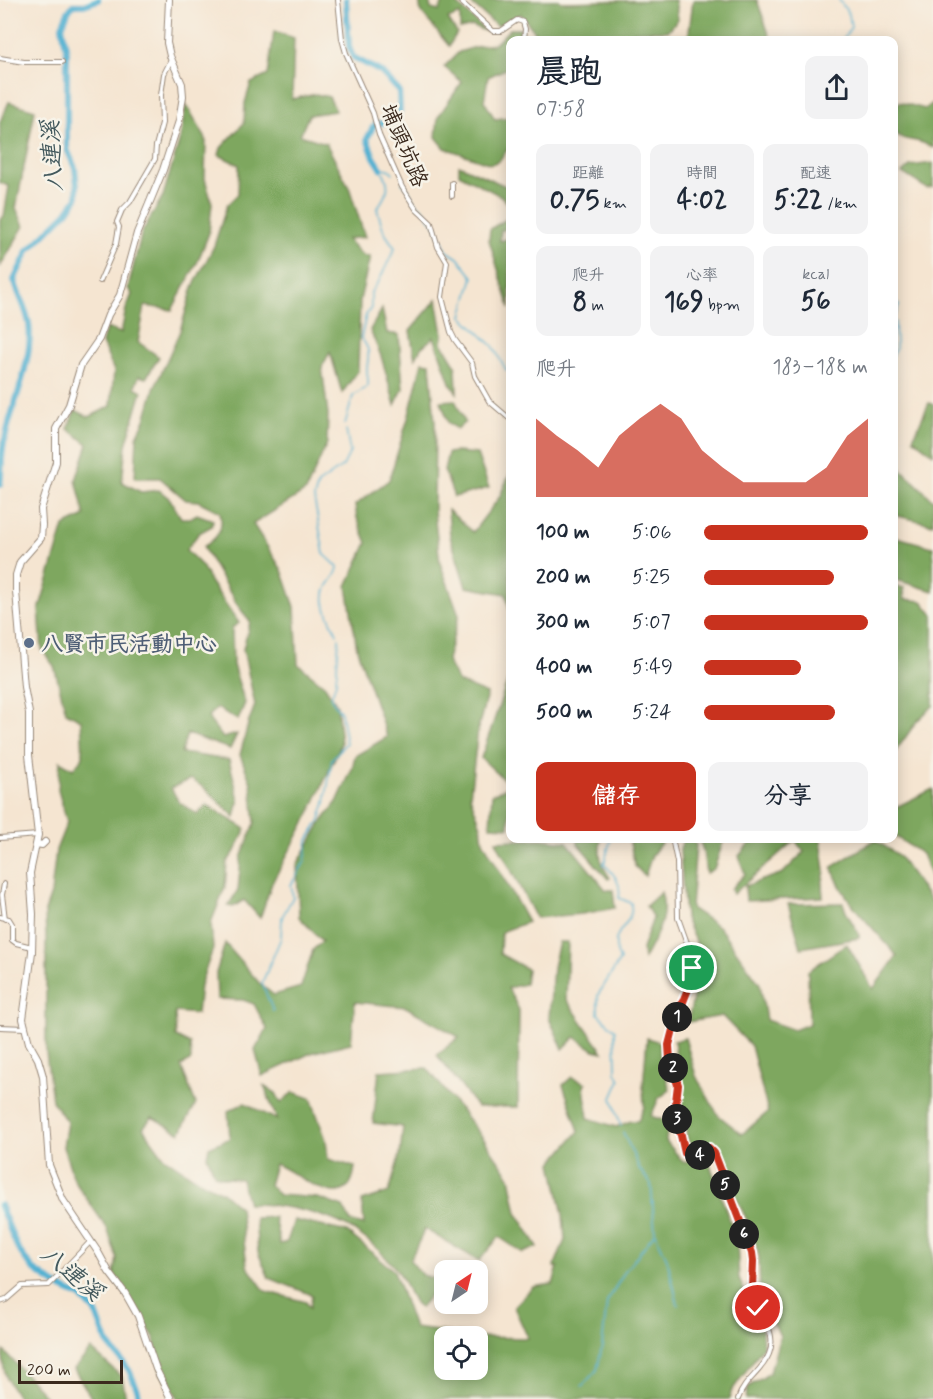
<!DOCTYPE html>
<html lang="zh-TW">
<head>
<meta charset="utf-8">
<style>
  :root { --surface:#fff; --page:#f2f2f3; --text:#1f2937; --muted:#747a83; --accent:#c8321e }
  body { margin:0; font-family:Mynerve,"LXGW WenKai TC",sans-serif; background:var(--page); color:var(--text); height:100vh; display:flex; flex-direction:column; font-size:22px; white-space:nowrap }
  * { box-sizing:border-box; margin:0 }
  p { font-size:20px; color:var(--muted) }
  .icon { flex:none; width:33px; height:33px; fill:none; stroke:currentColor; stroke-width:2; stroke-linecap:round; stroke-linejoin:round }
  .map { position:relative; flex:1; overflow:hidden }
  .details { position:absolute; left:506px; top:36px; width:392px; height:807px; display:flex; flex-direction:column; background:var(--surface); border-radius:12px; box-shadow:0 3px 15px #0003 }
  .details>* { flex:none }
  .needle { width:39px; rotate:35deg }
  .controls { position:absolute; left:434px; top:1260px; display:grid; gap:12px }
  .controls a { display:grid; place-items:center; width:54px; height:54px; border-radius:12px; background:var(--surface); box-shadow:0 3px 15px #0003; font-size:30px }
  .scale { position:absolute; left:18px; bottom:15px; width:105px; box-sizing:border-box; padding-left:6px; border:3px solid #3b2a1e; border-top:0; font-size:16px; line-height:21px; white-space:nowrap; color:#3b2a1e; -webkit-text-stroke:4px #f7f3e8; paint-order:stroke }
  .pin { position:absolute; display:grid; place-items:center; width:51px; height:51px; color:#fff; margin:-26px; border:3px solid #fff; border-radius:50%; box-shadow:0 2px 6px #0007 }
  .km { position:absolute; width:30px; height:30px; margin:-15px; border-radius:50%; background:#222; color:#fff; font-size:16px; line-height:30px; text-align:center }
  .round { display:grid; place-items:center; flex:none; width:63px; height:63px; border-radius:12px; background:var(--page) }
  .overview { display:flex; align-items:center; justify-content:space-between; height:102px; padding:0 30px }
  h1 { font-size:33px; font-weight:700; line-height:45px }
  .stats { display:grid; grid-template-columns:repeat(3,1fr); gap:9px; height:102px; padding:6px 30px }
  .stats div { display:grid; align-content:center; border-radius:12px; background:var(--page); text-align:center }
  .stats b { font-size:26px; font-weight:700 }
  .stats small { font-size:16px; font-weight:400 }
  .stats p { font-size:16px }
  .chart { height:168px; padding:12px 30px }
  .chart p { display:flex; justify-content:space-between }
  .chart svg { width:100%; height:108px; margin-top:6px; fill:var(--accent); opacity:.7 }
  .primary-button { display:flex; gap:12px; margin-top:auto; padding:12px 30px }
  .primary-button a { flex:1; height:69px; border-radius:12px; background:var(--accent); color:#fff; font-size:24px; font-weight:700; line-height:69px; text-align:center }
  .primary-button a+a { background:var(--page); color:var(--text) }
  ul { padding:0 30px; list-style:none; font-size:20px }
  li { display:grid; grid-template-columns:96px 72px 1fr; align-items:center; height:45px }
  li i { height:15px; border-radius:8px; background:var(--accent) }
  .map>svg:first-child { display:block }
</style>
</head>
<body>
<div class="map">
<svg width="933" height="1399" viewBox="0 0 933 1399">
  <rect width="100%" height="100%" fill="#f7f3e8"/>
  <filter id="ink" filterUnits="userSpaceOnUse"><feTurbulence type="fractalNoise" baseFrequency=".0167" numOctaves="2"/><feDisplacementMap in="SourceGraphic" scale="12" xChannelSelector="R" yChannelSelector="G"/><feConvolveMatrix kernelMatrix="1 2 1 2 8 2 1 2 1" color-interpolation-filters="sRGB"/></filter>
  <filter id="wash" filterUnits="userSpaceOnUse"><feTurbulence type="fractalNoise" baseFrequency=".008" numOctaves="4" result="noise"/><feDisplacementMap in="SourceGraphic" scale="24" xChannelSelector="R" yChannelSelector="G"/><feGaussianBlur stdDeviation="1.35" result="paint"/><feColorMatrix in="noise" values="0 0 0 0 0 0 0 0 0 0 0 0 0 0 0 0 0 1.4 0 .05"/><feComposite in="paint" operator="in"/></filter>
  <g filter="url(#wash)">
    <rect width="100%" height="100%" fill="#f5e5d1"/>
    <g fill="#7ea75e" stroke="#5c683e" stroke-width="1.5">
      <polygon points="419,0 429,0 431,9 439,11 444,0 453,0 487,32 473,26 460,29 460,14 448,19 457,33 449,46 421,12"/>
      <polygon points="467,0 559,0 561,2 675,0 678,19 668,31 638,31 619,36 621,40 533,40 534,31 521,14 497,26"/>
      <polygon points="693,0 757,0 771,40 688,40"/>
      <polygon points="510,29 521,29 520,40 510,40 510,67 488,77 484,101 495,119 510,117 510,150 507,150 499,161 491,164 445,148 436,137 438,117 462,82 444,67 459,52 479,46 495,44"/>
      <path d="M274,31l20,7 -2,61 24,-5 13,3 7,14 -27,4 -9,20 26,8 23,44 16,50 -18,2 15,16 8,2 -10,43 -2,71 -16,22 -12,-41 -8,15 6,47 -1,29 -21,48 -53,33 29,46 13,37 3,57 27,22 12,19 4,39 -32,71 -37,68 -12,35 -16,-18 -11,7 -5,-1 10,-16 3,-32 14,-35 -4,-40 -11,-28 8,-31 7,-19 -12,-56 7,-27 -14,-19 -33,-56c15,-9 21,-18 17,-35l-22,-11 -12,-1 -26,-22h-25l2,-42 8,-16 9,-31 26,-58 13,-44 21,-41 13,-41 11,-11 1,-29 -20,-10 2,-7 23,-25 1,-20 6,-20 17,-8z"/>
      <polygon points="9,102 35,110 16,208 24,226 0,267 0,220 4,216 9,186 0,183 0,122"/>
      <path d="M899,102l26,7 8,-6v45c-24,-17 -41,5 -40,-39z"/>
      <polygon points="186,104 206,139 205,179 212,203 209,233 198,261 172,310 145,306 138,342 159,357 146,378 139,376 135,387 142,391 126,445 122,482 141,492 159,490 170,499 181,518 190,518 197,514 213,520 212,526 199,533 186,550 202,566 211,583 239,623 232,628 233,665 245,703 238,720 217,708 208,716 210,721 223,738 237,734 230,749 187,734 181,753 229,760 239,800 235,817 207,790 191,779 171,788 179,802 197,814 207,805 246,829 234,853 227,862 225,887 211,923 213,949 200,985 197,1014 175,1012 176,1037 190,1044 191,1060 181,1066 196,1104 180,1133 152,1117 143,1128 164,1157 195,1178 222,1192 240,1208 247,1266 265,1291 306,1302 310,1308 312,1295 269,1278 258,1252 255,1218 274,1217 280,1244 287,1242 294,1220 347,1232 394,1271 414,1328 477,1336 444,1336 444,1370 477,1370 477,1337 528,1338 514,1307 533,1287 553,1284 558,1267 554,1267 565,1240 563,1215 552,1163 579,1131 563,1085 572,1077 586,1083 584,1086 588,1118 616,1127 631,1121 638,1121 644,1107 643,1087 647,1038 660,1042 660,1057 670,1090 659,1098 651,1116 668,1122 666,1141 684,1163 707,1156 737,1242 739,1279 762,1331 763,1347 731,1392 730,1399 179,1399 161,1373 154,1337 114,1274 117,1258 107,1228 75,1182 63,1147 67,1122 52,1101 46,1052 46,939 45,911 51,894 56,850 67,822 58,790 60,761 73,769 83,757 81,720 66,712 54,666 42,650 39,610 64,526 85,516 76,480 88,444 68,429 75,410 89,417 111,406 114,371 102,343 106,328 121,333 126,309 132,294 128,288 142,232 163,196 180,139"/>
      <polygon points="933,163 933,187 926,188 902,173 910,166"/>
      <polygon points="459,165 510,188 510,206 501,196 459,174"/>
      <polygon points="510,217 510,229 501,230 500,241 510,238 510,308 489,240 490,229"/>
      <polygon points="437,299 443,334 442,343 456,366 457,393 450,383 434,337 421,348 415,359 410,331"/>
      <polygon points="382,309 387,333 399,335 403,389 395,405 381,356 370,330"/>
      <polygon points="422,362 430,363 435,423 434,511 440,563 459,615 447,660 458,682 487,694 478,729 470,796 481,826 483,841 528,922 501,932 500,954 527,969 525,984 508,988 519,1010 518,1107 477,1107 437,1055 459,1037 406,1007 355,1002 351,1043 311,1053 262,1076 255,1050 267,1029 254,1004 243,1000 217,999 216,973 225,943 261,985 274,995 301,987 313,950 322,941 299,917 297,865 321,823 337,802 352,769 355,756 387,737 357,649 347,586 367,543 357,518 355,505 389,480 409,415"/>
      <polygon points="455,400 465,422 457,429 448,422 441,401"/>
      <polygon points="929,403 933,404 933,454 913,438"/>
      <polygon points="456,452 477,454 489,488 454,497 444,470 448,453"/>
      <polygon points="892,460 933,500 933,524 893,515"/>
      <polygon points="510,473 510,612 506,594 466,587 450,536 448,510 473,532 499,498"/>
      <polygon points="893,536 933,547 933,591 893,579"/>
      <polygon points="893,585 904,588 904,599 922,601 933,615 933,706 917,721 893,755"/>
      <polygon points="510,674 510,785 481,758"/>
      <polygon points="510,786 509,827 490,826 492,794"/>
      <polygon points="933,789 933,882 922,854 893,835 892,809"/>
      <polygon points="540,839 567,842 606,890 613,890 615,908 582,914 536,918 496,841"/>
      <path d="M578,839h23c-3,17 0,25 9,39l-2,1 -30,-35z"/>
      <polygon points="629,839 664,839 652,855 645,876 635,866"/>
      <path d="M683,839h6l7,5 -5,64 28,19 41,57 6,36 28,10 15,-6 -1,-53 39,-27 26,45 24,-33c-24,-30 -53,-52 -65,-89l43,-27 23,15 35,49v495h-187l2,-12 22,-14 10,-37 -20,-40 -1,-38 -6,-25 -43,-90 -15,4 -8,-8 -13,-98 11,-3 11,38 22,39 24,19 26,-22 -17,-66 -29,-30 -34,6 11,-54 -2,-22 -12,-28 -5,-68z"/>
      <polygon points="699,839 724,839 714,869 706,873 703,851"/>
      <polygon points="757,839 821,839 825,871 822,885 823,897 746,901 745,886 783,873 804,852 795,840 733,894 731,889 745,874 739,856 749,844"/>
      <path d="M661,892c8,25 -5,44 -17,67l-2,-10 11,-31 -7,-12z"/>
      <polygon points="843,903 846,912 859,934 859,938 801,948 788,904"/>
      <polygon points="559,942 568,942 566,999 603,1052 594,1050 575,1037 563,1049 549,1018 553,967"/>
      <path d="M427,1068l56,70 27,39 7,36 21,34 -15,6 -24,-16 -20,24 -54,-32 -15,31 12,15 22,6v17l-14,-3 -10,13c-15,-14 -13,-27 -24,-39 -10,-12 -24,-26 -37,-35 -25,-19 -79,-31 -111,-30l-7,-25 -15,-1 -11,-3 -8,-19 2,-9 21,-9 -2,-27 17,-8 32,17 -13,-34 12,7 5,10 12,-11 18,6 15,42 2,19 27,8c-6,53 -55,7 -80,-3l-6,21 10,10 39,3 25,9 8,15 13,3 -2,-24 27,-9 11,-38 3,-27 -30,-4 6,-52z"/>
      <polygon points="91,1349 122,1377 126,1399 92,1399 74,1369"/>
      <path d="M4,1351l44,48h-29c-10,-16 -19,-28 -15,-48z"/>
    </g>
    <g fill="none" stroke-linecap="round" stroke-linejoin="round">
      <g stroke="#52b1d1" stroke-width="1.5">
        <polyline points="839,0 849,14 851,27 843,40"/>
        <polyline points="382,168 389,169 393,173"/>
        <polyline points="402,183 408,188 414,201 425,211 435,225 447,251 458,258 473,277 462,316 493,346 506,370 510,372"/>
        <polyline points="892,299 899,305 895,316"/>
        <polyline points="892,356 896,348 895,322"/>
        <path d="M345,424l8,-28 15,-10c1,-6 -1,-9 -1,-15 0,-16 6,-18 -6,-33l5,-23 5,-7v-16l8,-11 16,-33 -11,-16 -7,-23c11,-17 15,-22 4,-41"/>
        <path d="M337,634c-7,-16 -19,-34 -8,-50 4,-6 8,-9 9,-17l-14,-13 -10,-56 4,-14 25,-18 7,-14 -4,-22"/>
        <path d="M611,838l-7,26c10,10 18,19 15,34l12,5c0,3 1,7 0,10 -4,17 -24,19 -11,47l-22,35v19l17,16 1,42 4,8 -8,18 9,28"/>
        <polyline points="273,1011 262,983 281,938 282,917 293,897 291,885 305,861 308,840 319,822 325,803 332,759 346,743 341,713 331,698 336,682 339,638"/>
        <polyline points="655,1233 667,1259 678,1305"/>
        <polyline points="582,1386 597,1370 602,1346 607,1302 625,1271 655,1233 651,1184 640,1170 623,1132"/>
      </g>
      <g stroke="#52b1d1" stroke-width="6">
        <polyline points="346,0 349,47 353,57 381,72 399,91 400,111 395,121 376,124"/>
        <polyline points="373,127 367,139 374,157 381,168"/>
        <path d="M0,485c2,-14 1,-28 4,-42 7,-37 30,-82 25,-119 -2,-14 -11,-30 -15,-44l14,-29 39,-39 10,-14v-12l-2,-18 -8,-19v-96l-5,-27 6,-14 5,-7h11l14,-5"/>
        <polyline points="0,1205 18,1249 33,1269 59,1287 81,1297 96,1313 107,1342 129,1370 138,1391 139,1399"/>
      </g>
    </g>
  </g>
  <g filter="url(#ink)">
    <g fill="none" stroke-linecap="round" stroke-linejoin="round">
      <defs>
        <g id="street">
          <polyline points="338,0 342,39 346,53 373,113 379,135 402,187 416,209 431,223 438,247 447,262 442,297 451,332 455,340 472,363 475,376 489,401 510,419"/>
          <polyline points="459,0 493,31 501,31 517,20 523,22 525,29 524,40"/>
          <polyline points="0,58 24,62 62,62"/>
          <polyline points="452,196 452,183"/>
          <polyline points="100,281 116,244 119,227 117,222 122,210 130,202 155,159 156,146 162,123 161,95 164,74 171,60"/>
          <polyline points="0,838 38,835"/>
          <path d="M672,838l5,24 1,56 13,36 1,14 -2,16 -20,53 -1,16 9,32 -3,24 7,36 3,8 6,5 6,-1 12,-9 5,5 38,100c2,12 -2,24 0,37 4,23 27,40 17,64 -7,18 -25,26 -31,45"/>
          <polyline points="4,884 2,895 5,919"/>
          <polyline points="0,917 9,919 12,924 12,940 16,943 32,947"/>
          <polyline points="0,1027 25,1028"/>
          <polyline points="0,1302 6,1300 22,1286 49,1285 90,1242"/>
        </g>
        <g id="secondary">
          <polyline points="169,0 167,43 170,56 182,84 183,96 179,121 163,170 137,233 120,295 108,315 99,339 81,365 69,405 56,429 56,462 41,509 42,525 41,538 20,562 16,575 16,591 24,687 29,713 29,755 38,835 30,873 33,914 32,952 23,1019 29,1043 38,1059 43,1076 49,1165 63,1200 98,1252 109,1272 125,1293 138,1316 156,1369 171,1399"/>
          <polyline points="37,844 42,845 45,842"/>
        </g>
      </defs>
      <use href="#street" stroke="#988878" stroke-width="6"/>
      <use href="#secondary" stroke="#988878" stroke-width="8"/>
      <use href="#street" stroke="#fff" stroke-width="4"/>
      <use href="#secondary" stroke="#fff" stroke-width="6"/>
    </g>
  </g>
  <g fill="none" stroke-linecap="round" stroke-linejoin="round" filter="url(#ink)">
    <defs>
      <polyline id="route" points="692,968 690,984 675,1022 669,1045 670,1060 678,1085 675,1109 685,1153 693,1158 709,1148 714,1153 752,1253 753,1261 752,1288 758,1308"/>
    </defs>
    <use href="#route" stroke="#fff" stroke-width="12"/>
    <use href="#route" stroke="#c8321e" stroke-width="8"/>
  </g>
  <circle fill="#5c6f8a" stroke="#f7f3e8" stroke-width="2" cx="29" cy="643" r="6"/>
  <g text-anchor="middle" stroke-width="5" stroke-linejoin="round" paint-order="stroke">
    <g font-size="22" fill="#3b2a1e" stroke="#f7f3e8">
      <text transform="translate(405 145) rotate(67)" y="8">埔頭坑路</text>
    </g>
    <g font-size="22" font-weight="bold" fill="#4e5e75" stroke="#f7f3e8" text-anchor="start">
      <text x="41" y="651">八賢市民活動中心</text>
    </g>
    <g font-size="24" font-style="italic" fill="#43595d" stroke="#f7f3e8">
      <text transform="translate(52 156) rotate(-94)" y="8">八連溪</text>
      <text transform="translate(72 1273) rotate(39)" y="8">八連溪</text>
    </g>
  </g>
</svg>
<div class="controls">
<a><svg class="needle" viewBox="-14 -14 28 28"><path d="M0-13l5 13h-10z" fill="#e53935"/><path d="M0 13l5-13h-10z" fill="#747a83"/></svg></a>
<a><svg class="icon" aria-label="locate" viewBox="0 0 24 24"><circle cx="12" cy="12" r="6"/><path d="M12 2v4M12 18v4M2 12h4M18 12h4"/></svg></a>
</div>
<div class="scale">200 m</div>
<div class="pin" style="left:692px;top:968px;background:#1e9e55"><svg class="icon" aria-label="arrive" viewBox="0 0 24 24"><path d="M6 21V4h12l-3 4 3 4H6"/></svg></div>
<div class="pin" style="left:758px;top:1308px;background:#d93025"><svg class="icon" aria-label="check" viewBox="0 0 24 24"><path d="M5 12l5 5 9-10"/></svg></div>
<b class="km" style="left:677px;top:1017px">1</b>
<b class="km" style="left:673px;top:1068px">2</b>
<b class="km" style="left:677px;top:1119px">3</b>
<b class="km" style="left:700px;top:1155px">4</b>
<b class="km" style="left:725px;top:1185px">5</b>
<b class="km" style="left:744px;top:1234px">6</b>
<section class="details">
<div class="overview"><div><h1>晨跑</h1><p>07:58</p></div><a class="round"><svg class="icon" aria-label="share" viewBox="0 0 24 24"><path d="M12 15V3M7 8l5-5 5 5M5 13v7h14v-7"/></svg></a></div>
<div class="stats">
<div><p>距離</p><b>0.75<small> km</small></b></div>
<div><p>時間</p><b>4:02</b></div>
<div><p>配速</p><b>5:22<small> /km</small></b></div>
</div>
<div class="stats">
<div><p>爬升</p><b>8<small> m</small></b></div>
<div><p>心率</p><b>169<small> bpm</small></b></div>
<div><p>kcal</p><b>56</b></div>
</div>
<div class="chart"><p><span>爬升</span>183–188 m</p>
<svg viewBox="0 0 160 44" preserveAspectRatio="none"><path d="M0 44V12L10 19L20 25L30 32L40 19L50 12L60 6L70 12L80 25L90 32L100 38L110 38L120 38L130 38L140 32L150 19L160 12V44z"/></svg>
</div>
<ul>
<li><b>100 m</b>5:06<i style="width:100%"></i></li>
<li><b>200 m</b>5:25<i style="width:79%"></i></li>
<li><b>300 m</b>5:07<i style="width:100%"></i></li>
<li><b>400 m</b>5:49<i style="width:59%"></i></li>
<li><b>500 m</b>5:24<i style="width:80%"></i></li>
</ul>
<div class="primary-button"><a>儲存</a><a>分享</a></div>
</section>
</div>
</body>
</html>
